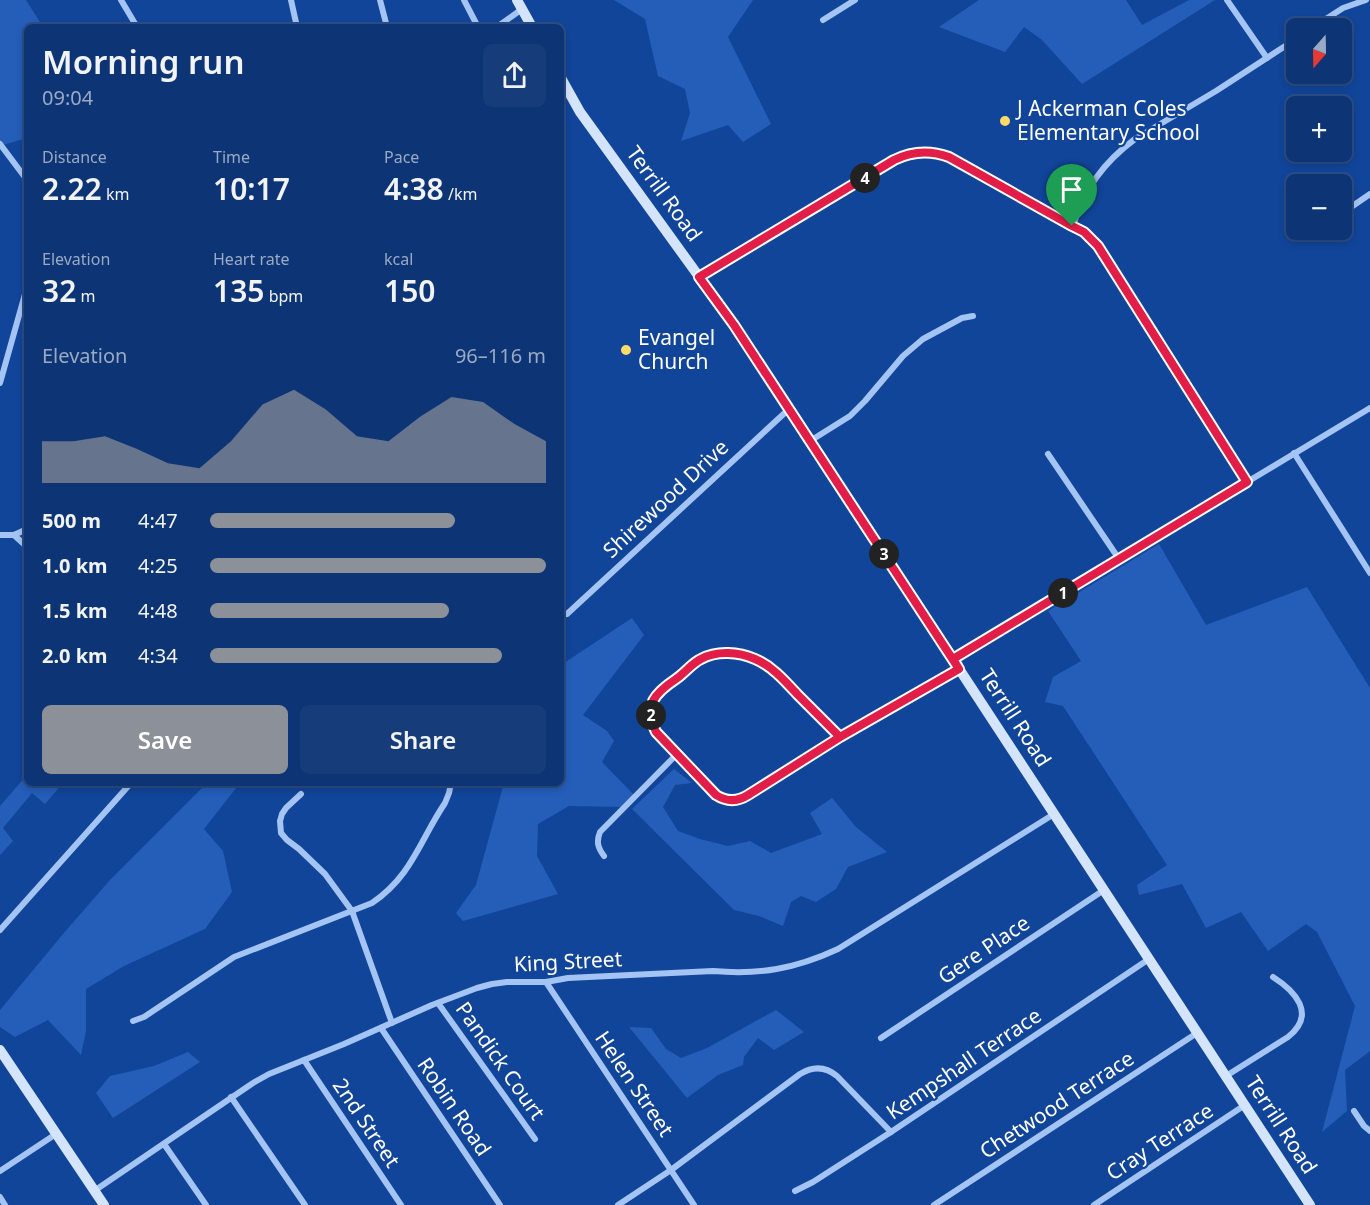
<!DOCTYPE html>
<html lang="en">
<head>
<meta charset="utf-8">
<style>
  :root { --surface:#0d3474; --page:#163c79; --text:#f1f3f6; --muted:#9aaac5; --line:#2d4f86; --accent:#8c9099 }
  body { margin:0; font-family:"Noto Sans",sans-serif; background:var(--page); color:var(--text); height:100vh; display:flex; flex-direction:column; font-size:22px; white-space:nowrap }
  * { box-sizing:border-box; margin:0 }
  p { font-size:20px; color:var(--muted) }
  .icon { flex:none; width:33px; height:33px; fill:none; stroke:currentColor; stroke-width:2; stroke-linecap:round; stroke-linejoin:round }
  .map { position:relative; flex:1; overflow:hidden }
  .panel { position:absolute; left:24px; top:24px; width:540px; height:762px; display:flex; flex-direction:column; background:var(--surface); border-radius:9px; box-shadow:0 3px 9px #0003,0 0 0 2px var(--line) }
  .panel>* { flex:none }
  .needle { width:39px; rotate:200deg }
  .fabs { position:absolute; left:1286px; top:18px; display:grid; gap:12px }
  .fabs a { display:grid; place-items:center; width:66px; height:66px; border-radius:9px; background:var(--surface); box-shadow:0 3px 9px #0003,0 0 0 2px var(--line); font-size:30px }
  .pin { position:absolute; display:grid; place-items:center; width:51px; height:51px; color:#fff; margin:-62px -26px; border-radius:50% 50% 50% 0; rotate:-45deg; box-shadow:0 0 6px #0007 }
  .pin .icon { rotate:45deg }
  .km { position:absolute; width:30px; height:30px; margin:-15px; border-radius:50%; background:#222; color:#fff; font-size:16px; line-height:30px; text-align:center }
  .round { display:grid; place-items:center; flex:none; width:63px; height:63px; border-radius:9px; background:var(--page) }
  .overview { display:flex; align-items:center; justify-content:space-between; height:102px; padding:0 18px }
  h1 { font-size:33px; font-weight:600; line-height:45px }
  .metrics { display:grid; grid-template-columns:repeat(3,1fr); gap:9px; height:102px; padding:6px 18px }
  .metrics div { display:grid; align-content:center }
  .metrics b { font-size:30px; font-weight:600 }
  .metrics small { font-size:16px; font-weight:400 }
  .metrics p { font-size:16px }
  .chart { height:168px; padding:12px 18px }
  .chart p { display:flex; justify-content:space-between }
  .chart svg { width:100%; height:108px; margin-top:6px; fill:var(--accent); opacity:.7 }
  .cta { display:flex; gap:12px; margin-top:auto; padding:12px 18px }
  .cta a { flex:1; height:69px; border-radius:9px; background:var(--accent); color:#fff; font-size:24px; font-weight:600; line-height:69px; text-align:center }
  .cta a+a { background:var(--page); color:var(--text) }
  ul { padding:0 18px; list-style:none; font-size:20px }
  li { display:grid; grid-template-columns:96px 72px 1fr; align-items:center; height:45px }
  li i { height:15px; border-radius:8px; background:var(--accent) }
  .map>svg:first-child { display:block }
</style>
</head>
<body>
<div class="map">
<svg width="1370" height="1205" viewBox="0 0 1370 1205">
  <rect width="100%" height="100%" fill="#11459a"/>
  <g fill="#245eb9">
    <polygon points="0,0 26,0 43,27 27,27 27,138 3,145 0,148"/>
    <polygon points="614,0 753,0 728,37 771,124 743,142 728,125 681,141 690,113 685,89 658,76 645,19"/>
    <polygon points="979,0 1126,0 1142,25 1189,0 1215,0 1082,84 1042,40 1024,27 1005,52 939,27"/>
    <polygon points="1159,544 1206,625 1307,587 1370,688 1370,1051 1345,1070 1347,1111 1322,1132 1355,1006 1317,932 1306,924 1268,951 1241,912 1206,928 1182,884 1139,895 1137,885 1167,865 1063,706 1045,702 1053,677 1081,661 1048,611"/>
    <polygon points="632,618 644,635 583,715 607,731 614,741 602,762 635,796 624,807 569,806 538,824 537,856 558,894 463,921 456,913 476,885 502,790 503,783 561,783 561,665"/>
    <polygon points="674,769 692,783 675,785 663,807 678,831 700,839 728,846 750,841 771,853 822,834 810,813 832,798 856,827 887,852 848,867 836,889 816,902 801,896 791,902 783,926 759,916 734,910 632,809"/>
    <polygon points="27,775 27,783 63,783 45,804 32,793 3,828 13,841 0,855 0,806"/>
    <polygon points="207,783 240,783 204,829 223,851 232,892 205,929 124,966 86,989 86,1031 81,1055 48,1020 15,1037 0,1027 0,1010 63,934 110,880"/>
    <polygon points="776,1010 804,1032 774,1050 758,1038 744,1057 743,1065 718,1075 687,1098 629,1027 651,1028 666,1049 681,1058 707,1048"/>
    <polygon points="188,1052 200,1062 113,1118 96,1093 110,1076 154,1066"/>
  </g>
  <g fill="none" stroke-linecap="round" stroke-linejoin="round">
    <g stroke="#a4c4f4" stroke-width="6">
      <polyline points="121,0 137,27"/>
      <polyline points="291,0 297,27"/>
      <polyline points="380,0 387,27"/>
      <polyline points="464,0 478,27"/>
      <polyline points="1227,0 1267,58"/>
      <polyline points="823,20 855,0"/>
      <polyline points="497,27 522,9"/>
      <polyline points="1312,28 1343,8 1366,0"/>
      <polyline points="0,144 27,180"/>
      <polyline points="1341,214 1370,194"/>
      <path d="M1073,226c11,-37 31,-64 62,-87l81,-48 80,-52"/>
      <polyline points="1307,235 1319,230"/>
      <path d="M699,277l201,-120c19,-7 36,-6 54,3l130,72 14,14 149,236"/>
      <polyline points="0,383 27,287"/>
      <polyline points="810,441 850,416 865,401 903,356 923,339 962,318 973,316"/>
      <polyline points="1294,453 1370,573"/>
      <polyline points="1048,454 1119,559"/>
      <polyline points="0,535 14,535 27,529"/>
      <polyline points="14,535 27,547"/>
      <polyline points="567,614 789,409"/>
      <polyline points="953,659 1370,408"/>
      <path d="M840,737l-70,-70 -13,-7 -14,-5 -14,-2 -15,2 -14,4 -42,33 -4,6 -3,13v7l5,14 56,60c11,10 23,11 36,3l92,-58 119,-68"/>
      <polyline points="301,794 286,808 282,814 280,821 281,833 287,840 299,849 325,874 352,911 392,1023"/>
      <path d="M604,856c-6,-8 -8,-14 -4,-24l77,-78"/>
      <polyline points="0,930 131,783"/>
      <polyline points="546,982 694,1205"/>
      <polyline points="438,1003 535,1139"/>
      <path d="M133,1021l11,-4 90,-60 138,-54c40,-27 48,-63 73,-100l4,-10 2,-10"/>
      <polyline points="381,1028 500,1205"/>
      <polyline points="881,1038 1104,890"/>
      <polyline points="304,1060 401,1205"/>
      <path d="M1226,1076l62,-39c29,-23 7,-46 -15,-60"/>
      <polyline points="231,1097 305,1205"/>
      <polyline points="1354,1111 1364,1126 1370,1131"/>
      <polyline points="164,1144 206,1205"/>
      <polyline points="0,1171 56,1134"/>
      <path d="M94,1191l159,-108 16,-9 75,-30 88,-39 45,-17 15,-4 15,-2h39l22,-4 145,-7c46,4 82,-2 125,-22l216,-135"/>
      <polyline points="795,1191 813,1182 891,1132 1149,959"/>
      <polyline points="0,1197 5,1205"/>
      <path d="M618,1205l53,-35 129,-96c13,-8 25,-8 37,2l54,56"/>
      <polyline points="934,1205 1197,1033"/>
      <polyline points="1094,1205 1245,1105"/>
    </g>
    <g stroke="#d4e4fd" stroke-width="10">
      <polyline points="517,0 532,27"/>
      <polyline points="561,78 580,112 734,325 1310,1205"/>
      <polyline points="0,1050 104,1205"/>
    </g>
  </g>
  <g fill="none" stroke-linecap="round" stroke-linejoin="round">
    <defs>
      <path id="route" d="M1072,226l12,6 14,14 149,236 -294,177 6,10 -119,68 -92,58c-11,7 -21,7 -32,0l-60,-63c-13,-27 -1,-39 20,-53 9,-6 16,-16 25,-20 16,-9 38,-7 54,0 17,7 30,22 42,35 14,14 28,28 43,43l119,-68 -225,-344 -35,-48 195,-117c18,-9 36,-10 55,-3l123,69"/>
    </defs>
    <use href="#route" stroke="#fff" stroke-width="12"/>
    <use href="#route" stroke="#e11d48" stroke-width="8"/>
  </g>
  <g fill="#ffdc67" stroke="#11459a" stroke-width="2">
    <circle cx="1005" cy="121" r="6"/>
    <circle cx="626" cy="350" r="6"/>
  </g>
  <g text-anchor="middle" stroke-width="4.5" stroke-linejoin="round" paint-order="stroke">
    <g font-size="21" fill="#fff" stroke="#11459a" text-anchor="start">
      <text x="1017" y="116">J Ackerman Coles<tspan x="1017" dy="24">Elementary School</tspan></text>
      <text x="638" y="345">Evangel<tspan x="638" dy="24">Church</tspan></text>
    </g>
    <g font-size="21" fill="#fff" stroke="#11459a">
      <text transform="translate(664 194) rotate(54)" y="7">Terrill Road</text>
      <text transform="translate(666 499) rotate(-43)" y="7">Shirewood Drive</text>
      <text transform="translate(1015 718) rotate(57)" y="7">Terrill Road</text>
      <text transform="translate(984 950) rotate(-34)" y="7">Gere Place</text>
      <text transform="translate(568 962) rotate(-3)" y="7">King Street</text>
      <text transform="translate(500 1061) rotate(55)" y="7">Pandick Court</text>
      <text transform="translate(964 1064) rotate(-34)" y="7">Kempshall Terrace</text>
      <text transform="translate(634 1084) rotate(56)" y="7">Helen Street</text>
      <text transform="translate(1057 1105) rotate(-33)" y="7">Chetwood Terrace</text>
      <text transform="translate(454 1107) rotate(56)" y="7">Robin Road</text>
      <text transform="translate(366 1123) rotate(56)" y="7">2nd Street</text>
      <text transform="translate(1281 1125) rotate(57)" y="7">Terrill Road</text>
      <text transform="translate(1160 1142) rotate(-33)" y="7">Cray Terrace</text>
    </g>
  </g>
</svg>
<div class="fabs">
<a><svg class="needle" viewBox="-14 -14 28 28"><path d="M0-13l5 13h-10z" fill="#e53935"/><path d="M0 13l5-13h-10z" fill="#9aaac5"/></svg></a>
<a>+</a>
<a>−</a>
</div>
<div class="pin" style="left:1072px;top:226px;background:#1e9e55"><svg class="icon" aria-label="arrive" viewBox="0 0 24 24"><path d="M6 21V4h12l-3 4 3 4H6"/></svg></div>
<b class="km" style="left:1063px;top:593px">1</b>
<b class="km" style="left:651px;top:715px">2</b>
<b class="km" style="left:884px;top:554px">3</b>
<b class="km" style="left:865px;top:178px">4</b>
<section class="panel">
<div class="overview"><div><h1>Morning run</h1><p>09:04</p></div><a class="round"><svg class="icon" aria-label="share" viewBox="0 0 24 24"><path d="M12 15V3M7 8l5-5 5 5M5 13v7h14v-7"/></svg></a></div>
<div class="metrics">
<div><p>Distance</p><b>2.22<small> km</small></b></div>
<div><p>Time</p><b>10:17</b></div>
<div><p>Pace</p><b>4:38<small> /km</small></b></div>
</div>
<div class="metrics">
<div><p>Elevation</p><b>32<small> m</small></b></div>
<div><p>Heart rate</p><b>135<small> bpm</small></b></div>
<div><p>kcal</p><b>150</b></div>
</div>
<div class="chart"><p><span>Elevation</span>96–116 m</p>
<svg viewBox="0 0 160 44" preserveAspectRatio="none"><path d="M0 44V27L10 27L20 25L30 30L40 36L50 38L60 27L70 12L80 6L90 14L100 25L110 27L120 17L130 9L140 11L150 20L160 27V44z"/></svg>
</div>
<ul>
<li><b>500 m</b>4:47<i style="width:73%"></i></li>
<li><b>1.0 km</b>4:25<i style="width:100%"></i></li>
<li><b>1.5 km</b>4:48<i style="width:71%"></i></li>
<li><b>2.0 km</b>4:34<i style="width:87%"></i></li>
</ul>
<div class="cta"><a>Save</a><a>Share</a></div>
</section>
</div>
</body>
</html>
